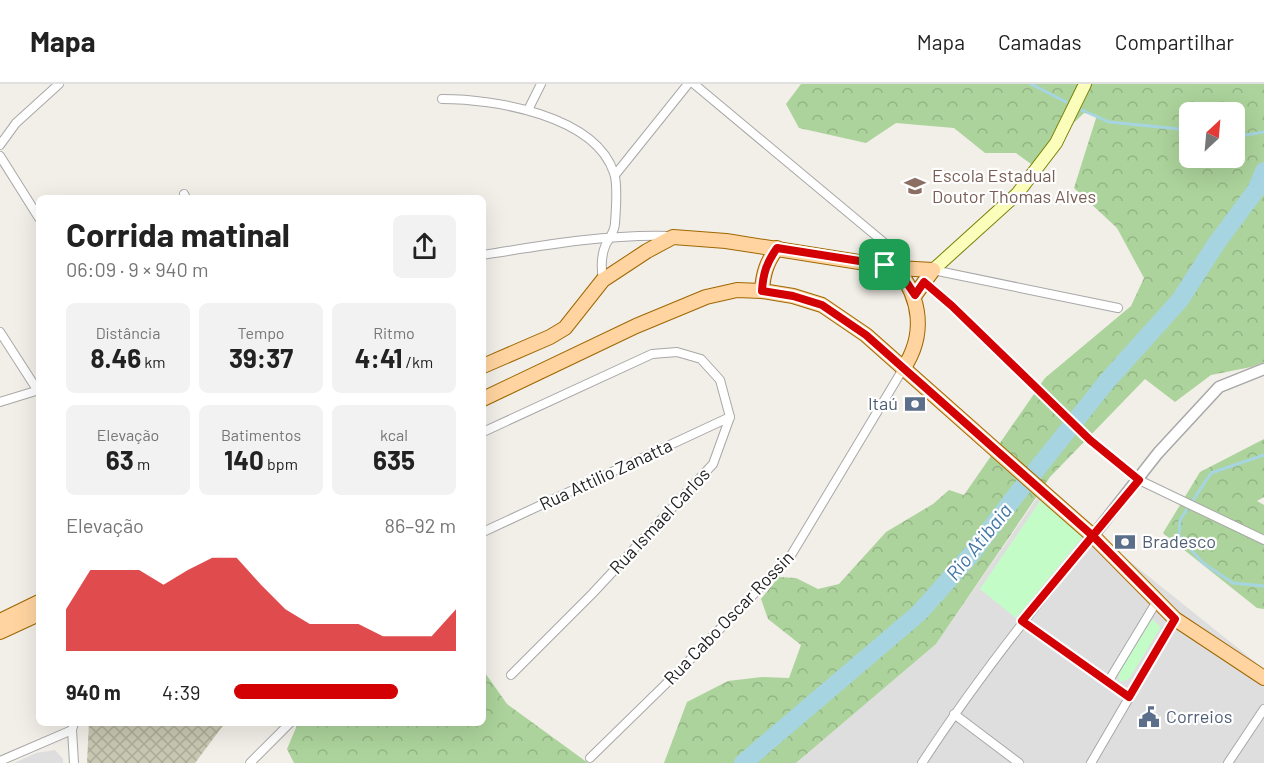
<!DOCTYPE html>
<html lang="pt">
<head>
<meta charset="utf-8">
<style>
  :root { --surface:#fff; --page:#f2f2f2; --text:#222; --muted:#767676; --line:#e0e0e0; --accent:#d30004 }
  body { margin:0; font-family:Barlow,sans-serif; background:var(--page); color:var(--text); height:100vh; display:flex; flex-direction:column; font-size:22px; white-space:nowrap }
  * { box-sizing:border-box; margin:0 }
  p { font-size:20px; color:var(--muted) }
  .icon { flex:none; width:33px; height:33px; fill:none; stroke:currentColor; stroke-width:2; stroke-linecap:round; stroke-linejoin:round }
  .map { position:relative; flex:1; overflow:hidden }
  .details { position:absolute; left:36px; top:111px; width:450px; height:531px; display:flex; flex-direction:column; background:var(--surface); border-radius:9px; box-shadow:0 6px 24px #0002 }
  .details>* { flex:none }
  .needle { width:39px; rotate:26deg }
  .fabs { position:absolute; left:1179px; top:18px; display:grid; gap:12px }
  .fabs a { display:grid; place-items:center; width:66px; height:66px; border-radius:9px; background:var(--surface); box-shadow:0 6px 24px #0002; font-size:30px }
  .pin { position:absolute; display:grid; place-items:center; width:51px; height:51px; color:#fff; margin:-26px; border-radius:12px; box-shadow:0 3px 9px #0006 }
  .round { display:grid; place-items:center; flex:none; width:63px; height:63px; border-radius:9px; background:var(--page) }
  .headline { display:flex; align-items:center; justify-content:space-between; height:102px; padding:0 30px }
  h1 { font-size:33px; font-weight:700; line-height:45px }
  .figures { display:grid; grid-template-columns:repeat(3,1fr); gap:9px; height:102px; padding:6px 30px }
  .figures div { display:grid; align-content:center; border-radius:9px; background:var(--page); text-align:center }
  .figures b { font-size:26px; font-weight:700 }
  .figures small { font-size:16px; font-weight:400 }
  .figures p { font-size:16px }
  .chart { height:168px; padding:12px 30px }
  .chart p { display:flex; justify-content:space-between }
  .chart svg { width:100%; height:108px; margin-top:6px; fill:var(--accent); opacity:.7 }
  ul { padding:0 30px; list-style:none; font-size:20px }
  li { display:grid; grid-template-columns:96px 72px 1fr; align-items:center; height:45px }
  li i { height:15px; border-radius:8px; background:var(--accent) }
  header { display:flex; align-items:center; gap:36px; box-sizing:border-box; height:84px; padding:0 30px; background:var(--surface); border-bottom:2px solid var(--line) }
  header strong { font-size:28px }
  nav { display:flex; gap:33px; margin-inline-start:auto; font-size:21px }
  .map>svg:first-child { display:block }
</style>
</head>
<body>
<header>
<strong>Mapa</strong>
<nav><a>Mapa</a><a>Camadas</a><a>Compartilhar</a></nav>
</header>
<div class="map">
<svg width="1264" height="679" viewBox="0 0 1264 679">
  <defs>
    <pattern id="construction-cross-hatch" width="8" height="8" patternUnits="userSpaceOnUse" patternTransform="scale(1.5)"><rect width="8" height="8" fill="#c7c7b2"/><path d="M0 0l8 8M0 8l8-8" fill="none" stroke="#abab99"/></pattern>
    <pattern id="forest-crowns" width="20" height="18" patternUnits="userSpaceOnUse" patternTransform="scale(1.5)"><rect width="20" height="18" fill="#acd39b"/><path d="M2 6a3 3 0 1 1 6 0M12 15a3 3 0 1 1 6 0" fill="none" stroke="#94b585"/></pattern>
  </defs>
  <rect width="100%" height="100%" fill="#f2eee8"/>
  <g fill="#dfdede">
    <polygon points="1042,407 1264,585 1264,679 796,679 936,560"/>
    <polygon points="55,666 63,675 63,679 14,679 36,669"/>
  </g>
  <polygon fill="url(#construction-cross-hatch)" points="89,639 225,639 195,679 87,679"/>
  <g fill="url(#forest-crowns)" fill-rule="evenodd">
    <path d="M801,0h463v278l-13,5 -40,8 -36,27 -30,-23 -95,98 -114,167 -140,119h-132l23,-61 41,-21 34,-4 27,1 12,-33 -33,-26 -7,-20 18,-22 17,1 22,11 21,-5 47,-52 47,-28 16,-14 15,5 81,-117 86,-72 13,-28 -27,-50 -43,-40 23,-73 -13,-2 -53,51 -15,-11h-31l-31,-25 -58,-5 -30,20 -67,-15 -13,-24zM1190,28h44v46h-44z"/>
    <polygon points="1264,355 1264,413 1257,417 1264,421 1264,525 1257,524 1163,449 1200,388"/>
    <polygon points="483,586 507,620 588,679 294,679 287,665 298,639 483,639"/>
  </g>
  <g fill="#c4fcc8">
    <polygon points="1042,414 1084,451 1016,534 980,505"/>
    <polygon points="1152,535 1161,543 1129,595 1119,598 1119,588"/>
  </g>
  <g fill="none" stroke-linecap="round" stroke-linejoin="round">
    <g stroke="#a6d5e1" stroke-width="3">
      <polyline points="1031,0 1066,18"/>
      <polyline points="1082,26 1109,38 1190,46"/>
      <polyline points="1234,53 1264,48"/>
      <polyline points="1262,92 1264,92"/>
      <polyline points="1264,371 1211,389 1180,436 1179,452 1203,479 1233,499 1264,502"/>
    </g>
    <polyline stroke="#a6d5e1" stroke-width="18" points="743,679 919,529 969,473 1013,415 1108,296 1180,216 1216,160 1256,106 1264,87"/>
    <defs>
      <g id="minor">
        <polyline points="694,0 893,166 885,181"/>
        <path d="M442,15c52,0 153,16 172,74 4,11 2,37 1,50 0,8 -5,14 -9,21 -5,11 -5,24 -3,36"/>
        <polyline points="528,26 541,0"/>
        <polyline points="0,61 16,39 59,0"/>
        <polyline points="0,72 39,134"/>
        <polyline points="615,91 688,0"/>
        <polyline points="184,110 186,114"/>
        <path d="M483,171c62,-10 125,-21 187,-19"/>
        <polyline points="933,186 1118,224"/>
        <polyline points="924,198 952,222 1090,356 1139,396 1264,456"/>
        <polyline points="0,248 38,307"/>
        <polyline points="0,318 39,306"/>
        <polyline points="483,348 652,270 677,268 701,275 720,296 730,333 713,380 592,510 511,591"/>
        <polyline points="483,448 730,333"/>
        <polyline points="1022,537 1129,613"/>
        <polyline points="1108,598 1157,517"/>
        <polyline points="954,630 1019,679"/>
        <polyline points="74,639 72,646 74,679"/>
        <polyline points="590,674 677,589 790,473 903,285"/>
        <polyline points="0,677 72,646"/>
        <polyline points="250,679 290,639"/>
        <path d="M922,679c52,-80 110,-154 171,-227"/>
        <polyline points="1091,679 1175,535"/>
        <polyline points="1228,679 1264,625"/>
      </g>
      <polyline id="tertiary" points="1093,452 1158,369 1219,303 1264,285"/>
      <polyline id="secondary" points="933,186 1017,110 1056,59 1085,0"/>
      <g id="primary">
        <path d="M897,184c24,31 29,67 6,101"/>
        <path d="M762,207c1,-18 5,-29 15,-43"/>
        <polyline points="915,211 933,186"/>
        <polyline points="483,282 550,253 565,244 603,196 647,167 673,153 726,157 897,184 933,186"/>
        <polyline points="483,315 636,242 706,213 737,206 762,207 793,212 822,221 866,251 1052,416 1093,452 1175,535 1264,594"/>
        <polyline points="0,537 39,518"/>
        <polyline points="0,548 39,530"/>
      </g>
    </defs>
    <use href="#minor" stroke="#a8a8a8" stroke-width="10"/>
    <use href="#tertiary" stroke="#a8a8a8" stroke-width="13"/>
    <use href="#secondary" stroke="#768100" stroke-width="14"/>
    <use href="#primary" stroke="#9f6700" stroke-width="16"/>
    <use href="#minor" stroke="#fff" stroke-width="8"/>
    <use href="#tertiary" stroke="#fff" stroke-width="10"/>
    <use href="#secondary" stroke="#fbfdbb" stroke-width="12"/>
    <use href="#primary" stroke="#ffd4a0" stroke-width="14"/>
  </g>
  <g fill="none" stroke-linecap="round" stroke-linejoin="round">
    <defs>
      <path id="route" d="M885,181l-108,-17c-10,14 -14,25 -15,43l31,5 29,9 44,30 227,201 82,83 -46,78 -107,-76 117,-141 -49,-40 -138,-134 -28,-24 -9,13 -18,-27 -12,-3"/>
    </defs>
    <use href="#route" stroke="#fff" stroke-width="12"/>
    <use href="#route" stroke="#d30004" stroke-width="8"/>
  </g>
  <defs>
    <symbol id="school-bare" viewBox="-9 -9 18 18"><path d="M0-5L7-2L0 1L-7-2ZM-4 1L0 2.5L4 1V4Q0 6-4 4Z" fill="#8d6e63" stroke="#fff" stroke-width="2.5" paint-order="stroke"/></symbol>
    <symbol id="bank-bare" viewBox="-9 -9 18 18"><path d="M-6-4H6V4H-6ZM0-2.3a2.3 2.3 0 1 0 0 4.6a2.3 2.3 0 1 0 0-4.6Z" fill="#5c6f8a" stroke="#fff" stroke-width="2.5" paint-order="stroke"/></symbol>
    <symbol id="civic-bare" viewBox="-9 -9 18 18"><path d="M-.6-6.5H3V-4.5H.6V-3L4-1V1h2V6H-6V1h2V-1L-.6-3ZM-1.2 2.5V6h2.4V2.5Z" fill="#5c6f8a" stroke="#fff" stroke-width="2.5" paint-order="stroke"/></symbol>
  </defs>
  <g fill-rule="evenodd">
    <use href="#school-bare" x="900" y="87" width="30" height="30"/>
    <use href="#bank-bare" x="900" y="305" width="30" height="30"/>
    <use href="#bank-bare" x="1110" y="443" width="30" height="30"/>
    <use href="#civic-bare" x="1134" y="618" width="30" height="30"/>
  </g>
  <g text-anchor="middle" stroke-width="4.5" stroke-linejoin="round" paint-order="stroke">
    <g font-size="18" fill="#785e54" stroke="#fff" text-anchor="start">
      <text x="932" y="98">Escola Estadual<tspan x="932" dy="21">Doutor Thomas Alves</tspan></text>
    </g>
    <g font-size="18" fill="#4e5e75" stroke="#fff" text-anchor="start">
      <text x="898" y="326" text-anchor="end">Itaú</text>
      <text x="1142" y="464">Bradesco</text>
      <text x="1166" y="639">Correios</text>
    </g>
    <g font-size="18" fill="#212121" stroke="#fff">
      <text transform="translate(606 391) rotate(-25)" y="6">Rua Attilio Zanatta</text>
      <text transform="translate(660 437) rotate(-47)" y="6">Rua Ismael Carlos</text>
      <text transform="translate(729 534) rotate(-46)" y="6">Rua Cabo Oscar Rossin</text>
    </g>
    <g font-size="20" font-style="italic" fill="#4277a7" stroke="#fff">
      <text transform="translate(979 458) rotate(-51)" y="7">Rio Atibaia</text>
    </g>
  </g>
</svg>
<div class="fabs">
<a><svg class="needle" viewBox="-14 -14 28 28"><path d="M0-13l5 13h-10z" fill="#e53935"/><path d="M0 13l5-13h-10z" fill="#767676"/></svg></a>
</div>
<div class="pin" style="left:885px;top:181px;background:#1e9e55"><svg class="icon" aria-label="arrive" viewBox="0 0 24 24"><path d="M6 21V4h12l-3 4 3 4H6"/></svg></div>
<section class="details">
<div class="headline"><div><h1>Corrida matinal</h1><p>06:09 · 9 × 940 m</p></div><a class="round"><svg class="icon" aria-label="share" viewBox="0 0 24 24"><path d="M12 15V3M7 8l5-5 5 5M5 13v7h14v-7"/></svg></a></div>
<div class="figures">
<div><p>Distância</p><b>8.46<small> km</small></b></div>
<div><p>Tempo</p><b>39:37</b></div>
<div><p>Ritmo</p><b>4:41<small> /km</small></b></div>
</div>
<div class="figures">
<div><p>Elevação</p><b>63<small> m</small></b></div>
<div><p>Batimentos</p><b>140<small> bpm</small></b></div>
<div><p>kcal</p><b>635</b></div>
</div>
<div class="chart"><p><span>Elevação</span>86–92 m</p>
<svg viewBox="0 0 160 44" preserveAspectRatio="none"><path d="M0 44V27L10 11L20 11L30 11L40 17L50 11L60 6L70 6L80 17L90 27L100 33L110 33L120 33L130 38L140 38L150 38L160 27V44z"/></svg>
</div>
<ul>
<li><b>940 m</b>4:39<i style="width:74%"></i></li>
</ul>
</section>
</div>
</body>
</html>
